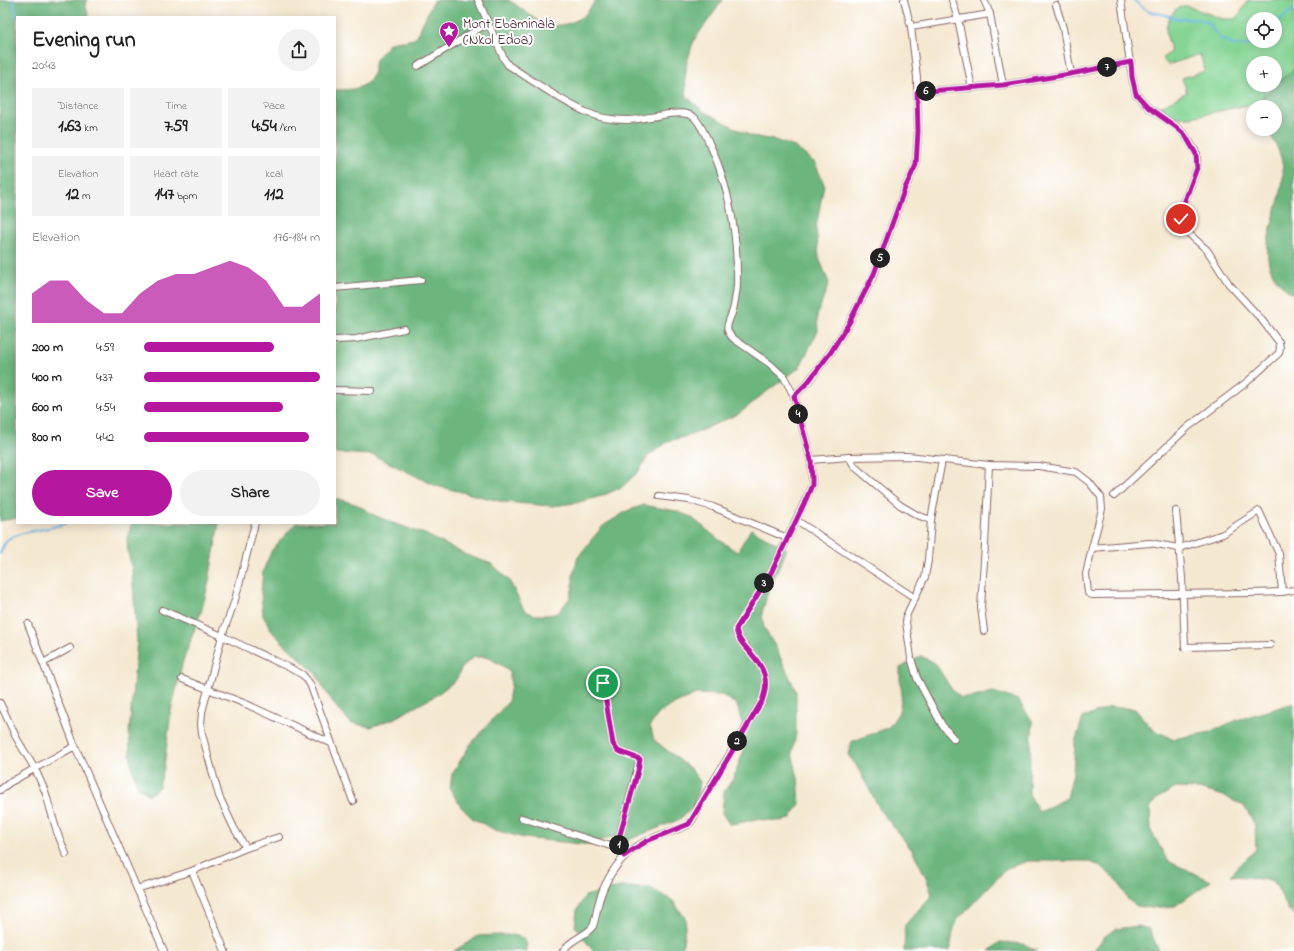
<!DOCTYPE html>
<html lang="en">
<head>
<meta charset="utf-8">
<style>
  :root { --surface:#fff; --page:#f2f2f2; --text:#222; --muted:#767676; --accent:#b5179e }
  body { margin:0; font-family:"Indie Flower",sans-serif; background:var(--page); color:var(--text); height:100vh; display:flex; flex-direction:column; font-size:15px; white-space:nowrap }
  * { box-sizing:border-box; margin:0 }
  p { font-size:13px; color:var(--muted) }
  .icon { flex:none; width:22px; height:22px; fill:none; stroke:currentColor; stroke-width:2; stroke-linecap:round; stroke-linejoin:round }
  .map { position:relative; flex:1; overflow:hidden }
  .panel { position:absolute; left:16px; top:16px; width:320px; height:508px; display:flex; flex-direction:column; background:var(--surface); border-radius:0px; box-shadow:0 2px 10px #0003 }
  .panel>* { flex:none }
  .fabs { position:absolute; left:1246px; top:12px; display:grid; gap:8px }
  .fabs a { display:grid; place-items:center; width:36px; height:36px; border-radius:50%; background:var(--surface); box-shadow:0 2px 10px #0003; font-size:20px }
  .pin { position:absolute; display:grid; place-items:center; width:34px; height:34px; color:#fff; margin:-17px; border:2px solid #fff; border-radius:50%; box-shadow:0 1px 4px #0007 }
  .km { position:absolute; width:20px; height:20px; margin:-10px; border-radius:50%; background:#222; color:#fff; font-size:11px; line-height:20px; text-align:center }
  .round { display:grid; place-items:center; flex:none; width:42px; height:42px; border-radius:21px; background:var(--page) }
  .summary { display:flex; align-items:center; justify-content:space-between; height:68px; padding:0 16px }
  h1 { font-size:22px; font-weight:800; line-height:30px }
  .metrics { display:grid; grid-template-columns:repeat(3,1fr); gap:6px; height:68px; padding:4px 16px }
  .metrics div { display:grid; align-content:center; border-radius:0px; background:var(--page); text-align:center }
  .metrics b { font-size:17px; font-weight:800 }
  .metrics small { font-size:11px; font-weight:400 }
  .metrics p { font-size:11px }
  .chart { height:112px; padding:8px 16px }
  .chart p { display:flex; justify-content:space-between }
  .chart svg { width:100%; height:72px; margin-top:4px; fill:var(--accent); opacity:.7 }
  .button { display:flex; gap:8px; margin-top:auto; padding:8px 16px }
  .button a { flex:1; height:46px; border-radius:24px; background:var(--accent); color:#fff; font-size:16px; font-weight:800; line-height:46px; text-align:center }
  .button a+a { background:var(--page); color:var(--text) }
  ul { padding:0 16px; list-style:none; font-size:13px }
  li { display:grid; grid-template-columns:64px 48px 1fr; align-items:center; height:30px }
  li i { height:10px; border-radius:5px; background:var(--accent) }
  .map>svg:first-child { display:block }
</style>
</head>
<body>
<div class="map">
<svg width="1294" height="951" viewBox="0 0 1294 951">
  <rect width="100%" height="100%" fill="#fff"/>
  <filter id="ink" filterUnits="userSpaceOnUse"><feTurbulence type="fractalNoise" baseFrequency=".025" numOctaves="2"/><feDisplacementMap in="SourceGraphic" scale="8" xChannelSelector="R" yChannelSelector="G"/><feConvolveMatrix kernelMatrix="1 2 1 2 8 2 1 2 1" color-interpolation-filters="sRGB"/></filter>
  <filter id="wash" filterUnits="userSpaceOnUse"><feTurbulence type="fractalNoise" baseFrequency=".012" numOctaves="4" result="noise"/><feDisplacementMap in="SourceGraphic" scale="16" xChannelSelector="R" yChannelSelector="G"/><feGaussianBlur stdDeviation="0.9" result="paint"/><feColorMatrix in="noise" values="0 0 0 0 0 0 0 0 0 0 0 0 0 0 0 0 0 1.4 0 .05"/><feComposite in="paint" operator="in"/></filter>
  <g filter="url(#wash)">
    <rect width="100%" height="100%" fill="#f5e8d1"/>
    <path fill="#86d595" stroke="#687a60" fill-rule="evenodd" d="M1248,0h46v69l-21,17 -16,17 -66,14h-19l-12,-10 27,-15 -5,-14 23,-7 -5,-17 -32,11 -6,-7 8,-5c1,-8 -1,-9 -3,-16 -2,-10 0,-16 6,-24 4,-6 7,-7 14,-7l36,13h12l6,-7zM1253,19h22v22h-22zM1253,63h22v22h-22z"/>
    <g fill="#6cb67e" stroke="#5b6a54">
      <polygon points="0,0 87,0 85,4 89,17 17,17 17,518 0,521"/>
      <path d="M434,0h75l32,23 11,3 15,-2 8,-3 10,-6 11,-15h127l-29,40 -7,22 -2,18 2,17 16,14 21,11 27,14 24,4 20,7 20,16 9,21 -8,44 3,30 10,25 -12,33 1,15 -19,37 -37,27 -22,18 -49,22 -22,6 -21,15 -9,15 -17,16 -20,9 -26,7 -24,3 -48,-4 -68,-16 -63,-31 -38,-2v-363c15,0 34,0 39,-19 0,-3 -1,-6 1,-9 3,-7 10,-13 15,-19l24,-4 2,-2z"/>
      <path d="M1294,69v225c-6,-2 -10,-7 -14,-11 -31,-31 6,-78 3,-115 -1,-14 -9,-27 -16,-39h8v-22h-17l-1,-4 16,-17z"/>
      <polygon points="338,499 358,505 374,515 390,522 425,534 466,555 492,564 509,580 524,610 534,615 549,615 558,613 570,598 573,587 573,574 578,557 592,539 603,526 627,511 644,505 676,511 691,517 718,539 737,552 751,529 787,549 768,592 762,613 764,628 775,646 796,691 796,734 792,753 798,778 800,804 790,819 780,821 755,819 739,823 729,824 722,813 724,792 734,777 747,742 737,705 722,695 696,694 673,704 658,714 650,726 654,740 692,770 700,782 694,805 689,811 678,820 628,840 610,837 591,845 524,838 495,830 472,818 461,807 450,789 452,774 470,745 508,702 511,684 509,670 488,657 474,657 462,667 456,680 435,696 393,719 371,727 351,723 337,708 324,689 316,674 274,634 263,616 261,592 263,571 272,550 296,523 335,523 335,500"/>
      <polygon points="132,523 219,523 209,581 202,609 183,661 171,711 164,767 159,787 149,795 137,786 131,763 129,734 137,640 132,570 128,552 127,539"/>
      <polygon points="921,656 935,663 952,690 961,698 974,697 993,692 1018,700 1033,722 1030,757 1029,794 1039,812 1067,798 1073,773 1075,742 1083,718 1110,707 1135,709 1153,730 1174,739 1210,732 1237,720 1294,703 1294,915 1289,911 1274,881 1230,875 1256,849 1255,825 1244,806 1224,796 1199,789 1176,788 1156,799 1150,808 1151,831 1168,861 1211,881 1175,906 1150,908 1137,906 1128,900 1117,880 1098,865 1087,861 1028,861 1007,868 958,919 953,931 950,951 904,951 905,925 932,895 926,877 912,850 882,813 856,765 848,755 851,742 889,727 899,712 902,695 900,679 900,668"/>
      <polygon points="620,887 650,888 672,900 686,919 683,943 681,951 593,951 575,926 577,910 585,896"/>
      <polygon points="1138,926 1149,929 1159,951 1093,951 1105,936 1116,929"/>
      <polygon points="498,935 513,935 524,938 527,946 527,951 454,951 478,936"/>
      <polygon points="1000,942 1024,944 1037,951 989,951"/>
    </g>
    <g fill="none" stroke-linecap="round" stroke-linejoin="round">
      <g stroke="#6fbae8" stroke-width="2">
        <polyline points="13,0 17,17"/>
        <polyline points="1133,0 1149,12 1162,14 1179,19 1197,19 1207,22 1220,38 1233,45 1245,46 1258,41"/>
        <polyline points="1275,24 1290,12 1294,10"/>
        <path d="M0,554c2,-5 4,-13 10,-16 13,-8 40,-8 56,-15"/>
      </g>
    </g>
  </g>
  <g filter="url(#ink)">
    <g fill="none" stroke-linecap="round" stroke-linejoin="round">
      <defs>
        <g id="minor">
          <path d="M478,0l26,59 4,6c24,15 52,36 78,47 12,6 27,8 41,8 16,1 56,-14 68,-2 9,11 14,25 20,38 16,41 23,86 22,130 -1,8 -2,16 -4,24 -4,13 -11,18 1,29l36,25 14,13 10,19 17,64"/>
          <polyline points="952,0 958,19 972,88"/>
          <polyline points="984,0 990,14 1003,85"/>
          <polyline points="1056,5 1063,28 1071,74"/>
          <polyline points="911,27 990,14"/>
          <polyline points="418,66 488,23"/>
          <polyline points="917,92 1003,85 1071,74 1131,62"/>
          <polyline points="335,288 421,280"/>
          <polyline points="335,340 356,339 404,329"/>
          <polyline points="335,390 372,391"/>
          <polyline points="794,396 808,382 831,352 849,323 874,275 905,188 916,165 918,131 917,77 911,27 904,0"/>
          <polyline points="849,457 855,467 900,505 917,515 931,520"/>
          <polyline points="942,460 931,520 928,560 925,577 907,614 906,622 911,658 917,678 942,725 954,739"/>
          <polyline points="659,496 689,500 713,507 787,538"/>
          <polyline points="1114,496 1188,427 1247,382 1279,353 1280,348 1279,342 1261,319 1229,284 1207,250 1188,233 1183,226 1180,214 1197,168 1197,154 1185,135 1177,127 1149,108 1136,94 1132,77 1121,0"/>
          <polyline points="1176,511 1182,578 1185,647 1270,645"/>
          <polyline points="796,520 915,598"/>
          <polyline points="1092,548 1086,574 1088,593 1092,595 1251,593 1282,592 1294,590"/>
          <polyline points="162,610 222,636 290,668 303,675 310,684 353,801"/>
          <polyline points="28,624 75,746 164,951"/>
          <polyline points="984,631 981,607 985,545 989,465"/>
          <polyline points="43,663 70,648"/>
          <polyline points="182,679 246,704 331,743"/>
          <polyline points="603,683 613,744 618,751 640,759 619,838 620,849 624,856"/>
          <polyline points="0,703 17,739 35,769 45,791 57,832 66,854"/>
          <polyline points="0,790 9,783 75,746"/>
          <polyline points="522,818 620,849"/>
          <polyline points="246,848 234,828 219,796 202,734 201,724 202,712 222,636 235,600 255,523"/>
          <polyline points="192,871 225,951"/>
          <polyline points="137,889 192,871 246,848 279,837"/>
          <path d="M563,951c8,-13 24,-15 30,-25 3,-7 3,-14 5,-21 5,-21 18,-43 35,-56 11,-8 24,-13 36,-17 6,-2 14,-4 20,-8 5,-4 7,-13 10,-19l63,-104c8,-21 2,-33 -12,-49 -7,-8 -12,-12 -14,-23l34,-54 34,-72 8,-18v-7l-1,-18 38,-3 59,-1 81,9 50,1 37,6 13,10 12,15 1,12 -10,39 58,-5 29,5 44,-14 36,-23 20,43 3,38"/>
        </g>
      </defs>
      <use href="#minor" stroke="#866565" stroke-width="8"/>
      <use href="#minor" stroke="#fff" stroke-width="6"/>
    </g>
  </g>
  <g fill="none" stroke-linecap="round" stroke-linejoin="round" filter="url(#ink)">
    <defs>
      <path id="route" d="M603,683l10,61 5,7 22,8 -2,12 -19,67 1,11 4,7 10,-7 13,-8 42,-17 73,-123c8,-21 2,-33 -12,-49 -7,-8 -12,-12 -14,-23l34,-54 34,-71 8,-19v-7l-1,-18 -17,-64 14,-14 23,-30 18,-29 25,-49 31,-86 11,-23 2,-34 -1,-39 86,-7 67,-11 61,-12 1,15 4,17 13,14 27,19 9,8 11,19 1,14 -17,46 1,5"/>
    </defs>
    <use href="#route" stroke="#fff" stroke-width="8"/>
    <use href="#route" stroke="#b5179e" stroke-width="5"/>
  </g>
  <defs>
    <symbol id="sight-pin" viewBox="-11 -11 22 30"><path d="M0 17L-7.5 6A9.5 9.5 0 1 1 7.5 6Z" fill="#b5179e" stroke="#fff"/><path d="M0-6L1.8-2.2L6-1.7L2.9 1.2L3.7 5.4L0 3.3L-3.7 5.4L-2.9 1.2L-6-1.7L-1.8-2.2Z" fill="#fff"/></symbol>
  </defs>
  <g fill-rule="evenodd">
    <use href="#sight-pin" x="438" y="20" width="22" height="30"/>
  </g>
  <g text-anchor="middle" stroke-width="4" stroke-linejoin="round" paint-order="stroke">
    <g font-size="14" fill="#4a1f2b" stroke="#fff" text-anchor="start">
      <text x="463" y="28">Mont Ebaminala<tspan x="463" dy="16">(Nkol Edoa)</tspan></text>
    </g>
  </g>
</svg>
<div class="fabs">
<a><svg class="icon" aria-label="locate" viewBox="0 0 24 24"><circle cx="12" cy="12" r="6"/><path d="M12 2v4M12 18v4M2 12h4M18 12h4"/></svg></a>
<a>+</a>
<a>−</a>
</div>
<div class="pin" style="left:603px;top:683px;background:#1e9e55"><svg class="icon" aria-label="arrive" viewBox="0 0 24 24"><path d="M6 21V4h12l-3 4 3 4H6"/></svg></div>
<div class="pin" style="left:1181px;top:219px;background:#d93025"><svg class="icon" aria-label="check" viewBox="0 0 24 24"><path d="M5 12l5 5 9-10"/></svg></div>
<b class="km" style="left:619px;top:845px">1</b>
<b class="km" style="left:737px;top:741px">2</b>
<b class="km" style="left:764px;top:583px">3</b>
<b class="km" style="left:798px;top:414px">4</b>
<b class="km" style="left:880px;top:258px">5</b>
<b class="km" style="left:926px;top:91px">6</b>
<b class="km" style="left:1107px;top:67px">7</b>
<section class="panel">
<div class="summary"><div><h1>Evening run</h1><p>20:43</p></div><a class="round"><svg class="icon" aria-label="share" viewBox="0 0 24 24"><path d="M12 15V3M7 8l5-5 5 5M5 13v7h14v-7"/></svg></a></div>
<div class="metrics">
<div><p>Distance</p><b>1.63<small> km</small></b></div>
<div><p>Time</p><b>7:59</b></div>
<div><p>Pace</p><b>4:54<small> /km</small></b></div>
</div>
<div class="metrics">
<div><p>Elevation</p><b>12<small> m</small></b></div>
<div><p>Heart rate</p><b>147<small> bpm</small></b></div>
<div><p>kcal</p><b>112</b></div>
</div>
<div class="chart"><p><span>Elevation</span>176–184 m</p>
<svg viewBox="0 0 160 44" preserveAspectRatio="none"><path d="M0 44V26L10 18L20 18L30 30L40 38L50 38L60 26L70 18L80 14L90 14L100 10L110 6L120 10L130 18L140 34L150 34L160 26V44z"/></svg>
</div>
<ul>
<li><b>200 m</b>4:59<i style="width:74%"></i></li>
<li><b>400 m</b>4:37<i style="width:100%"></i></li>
<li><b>600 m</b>4:54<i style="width:79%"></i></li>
<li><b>800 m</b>4:42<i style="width:94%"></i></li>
</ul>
<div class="button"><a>Save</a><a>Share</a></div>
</section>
</div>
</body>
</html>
